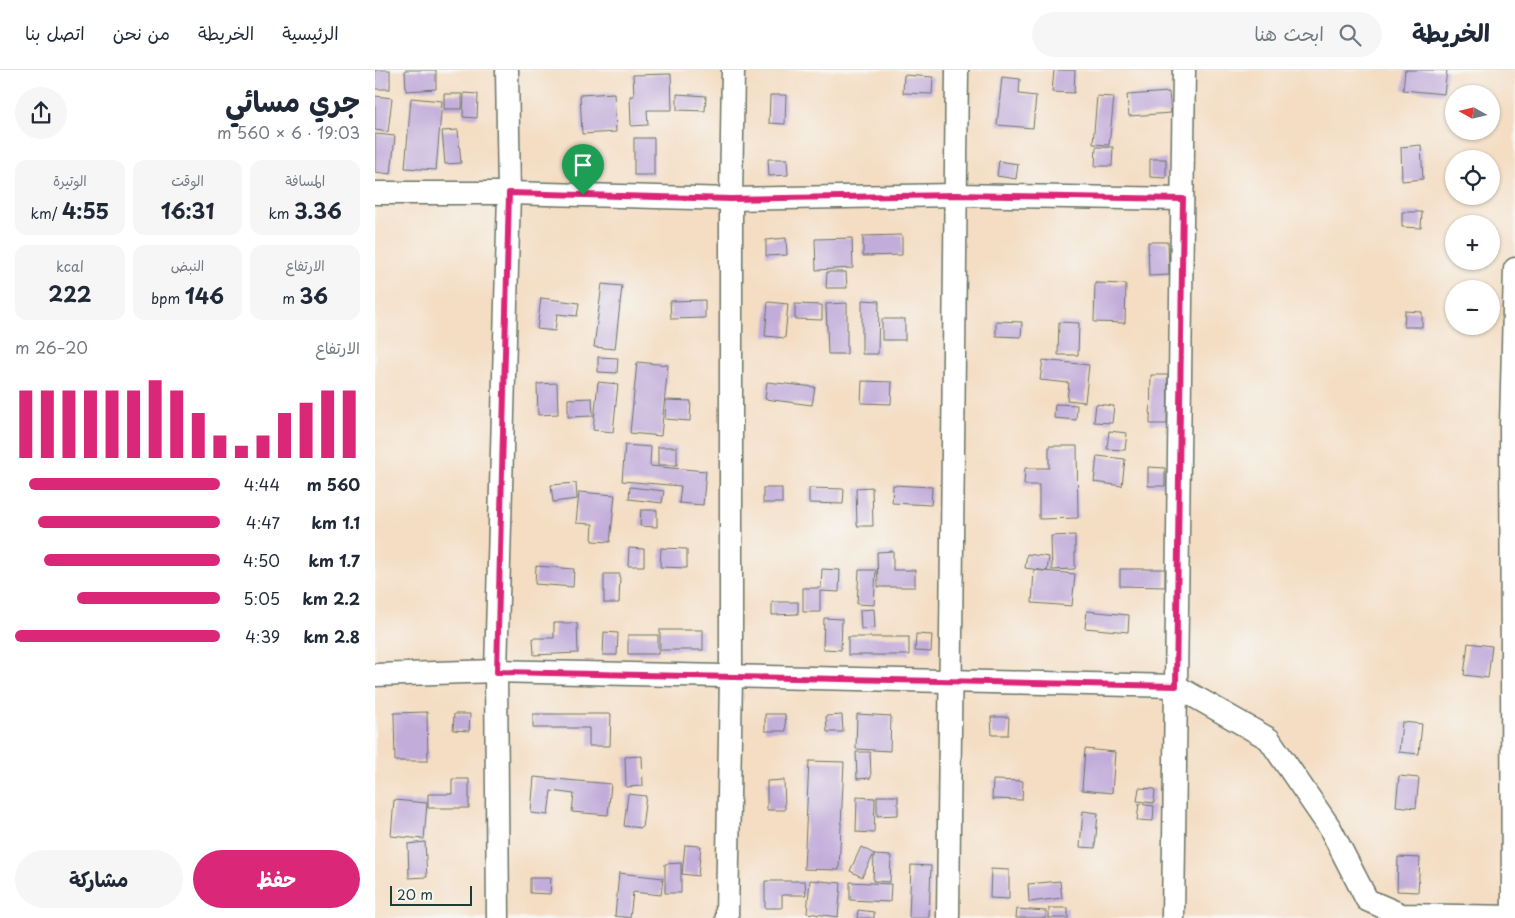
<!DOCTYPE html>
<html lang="ar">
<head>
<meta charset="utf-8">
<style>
  :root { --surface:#fff; --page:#f6f6f7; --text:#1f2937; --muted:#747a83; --line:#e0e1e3; --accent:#db2777 }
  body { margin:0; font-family:"Playpen Sans","Playpen Sans Arabic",sans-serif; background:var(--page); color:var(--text); direction:rtl; height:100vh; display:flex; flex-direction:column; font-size:19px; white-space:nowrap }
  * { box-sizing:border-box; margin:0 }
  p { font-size:16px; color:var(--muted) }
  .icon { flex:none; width:28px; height:28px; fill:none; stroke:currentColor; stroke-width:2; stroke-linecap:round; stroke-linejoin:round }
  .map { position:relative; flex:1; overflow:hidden; direction:ltr }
  .sheet { display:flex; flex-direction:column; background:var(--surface); width:375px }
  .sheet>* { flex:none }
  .needle { width:32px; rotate:278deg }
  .controls { position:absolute; left:1070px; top:15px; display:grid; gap:10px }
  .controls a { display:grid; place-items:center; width:55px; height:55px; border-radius:50%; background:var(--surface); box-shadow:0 1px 4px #0004; font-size:25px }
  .scale { position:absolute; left:15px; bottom:12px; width:82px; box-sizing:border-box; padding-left:5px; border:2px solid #1f3d34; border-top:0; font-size:14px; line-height:18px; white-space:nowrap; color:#1f3d34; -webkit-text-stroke:4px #f6f6f2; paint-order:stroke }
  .pin { position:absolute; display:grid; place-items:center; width:42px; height:42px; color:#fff; margin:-51px -21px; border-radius:50% 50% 50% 0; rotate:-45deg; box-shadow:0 0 5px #0007 }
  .pin .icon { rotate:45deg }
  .round { display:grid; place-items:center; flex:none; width:52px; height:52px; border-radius:26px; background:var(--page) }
  .headline { display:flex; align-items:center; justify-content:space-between; height:85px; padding:0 15px }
  h1 { font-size:28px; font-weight:700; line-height:38px }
  .metrics { display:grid; grid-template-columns:repeat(3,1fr); gap:8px; height:85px; padding:5px 15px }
  .metrics div { display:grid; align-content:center; border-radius:12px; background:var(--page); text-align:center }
  .metrics b { font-size:21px; font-weight:700 }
  .metrics small { font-size:14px; font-weight:400 }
  .metrics p { font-size:14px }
  .chart { height:140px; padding:10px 15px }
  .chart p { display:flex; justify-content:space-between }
  .chart svg { width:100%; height:90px; margin-top:5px; stroke:var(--accent); stroke-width:6 }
  .button { display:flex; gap:10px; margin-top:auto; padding:10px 15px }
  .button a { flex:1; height:58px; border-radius:30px; background:var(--accent); color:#fff; font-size:20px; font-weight:700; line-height:58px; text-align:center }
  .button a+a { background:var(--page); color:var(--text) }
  ul { padding:0 15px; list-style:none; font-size:16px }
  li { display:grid; grid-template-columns:80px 60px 1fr; align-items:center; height:38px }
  li i { height:12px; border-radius:6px; background:var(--accent) }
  header { display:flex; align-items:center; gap:30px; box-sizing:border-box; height:70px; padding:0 25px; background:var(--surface); border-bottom:1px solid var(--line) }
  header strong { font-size:24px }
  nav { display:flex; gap:28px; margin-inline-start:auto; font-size:18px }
  .search { width:350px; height:45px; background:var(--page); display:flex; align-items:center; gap:12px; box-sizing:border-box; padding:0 18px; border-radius:28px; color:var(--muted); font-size:19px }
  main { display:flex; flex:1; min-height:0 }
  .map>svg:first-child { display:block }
</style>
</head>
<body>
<header>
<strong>الخريطة</strong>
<div class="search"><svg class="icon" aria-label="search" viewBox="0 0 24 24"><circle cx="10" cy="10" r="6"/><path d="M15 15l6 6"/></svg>ابحث هنا</div>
<nav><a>الرئيسية</a><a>الخريطة</a><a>من نحن</a><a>اتصل بنا</a></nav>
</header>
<main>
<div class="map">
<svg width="1140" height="848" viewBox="0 0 1140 848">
  <rect width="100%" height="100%" fill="#f6f6f2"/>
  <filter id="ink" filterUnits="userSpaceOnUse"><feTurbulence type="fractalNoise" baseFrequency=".02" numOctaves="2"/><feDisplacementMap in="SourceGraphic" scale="10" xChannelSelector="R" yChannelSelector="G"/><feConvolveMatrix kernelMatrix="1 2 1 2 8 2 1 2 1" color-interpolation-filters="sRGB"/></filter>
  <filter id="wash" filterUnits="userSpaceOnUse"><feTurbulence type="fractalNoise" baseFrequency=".0096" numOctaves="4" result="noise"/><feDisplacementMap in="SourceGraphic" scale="20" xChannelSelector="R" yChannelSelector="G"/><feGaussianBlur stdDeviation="1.12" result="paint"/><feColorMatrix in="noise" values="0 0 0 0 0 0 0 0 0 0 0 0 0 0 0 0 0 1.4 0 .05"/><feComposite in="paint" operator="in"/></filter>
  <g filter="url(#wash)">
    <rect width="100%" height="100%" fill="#f4ddc3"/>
    <g id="blocks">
      <g fill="#c2acda">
        <rect x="0" y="0" width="15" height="19"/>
        <polygon points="30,0 61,0 61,19 31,21"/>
        <polygon points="679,0 700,0 699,23 677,22"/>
        <polygon points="1030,0 1072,0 1069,24 1028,20"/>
        <polygon points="296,4 297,40 272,40 273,55 256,56 255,26 259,26 258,5"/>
        <polygon points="529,5 558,7 557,24 528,23"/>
        <polygon points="627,7 645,9 644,24 661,26 658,58 622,55"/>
        <polygon points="794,22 796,43 754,46 752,25"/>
        <polygon points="89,23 103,24 102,48 88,47"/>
        <polygon points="239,23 241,62 207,64 205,25"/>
        <rect x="69" y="24" width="18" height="15"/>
        <polygon points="302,24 331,26 330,41 302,40"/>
        <polygon points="395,25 411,25 410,54 394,53"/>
        <polygon points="0,26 17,28 13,62 0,60"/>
        <polygon points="722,26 739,27 734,75 718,74"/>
        <polygon points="36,28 67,31 61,100 30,98"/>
        <polygon points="83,60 86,93 70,94 67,61"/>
        <polygon points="0,64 20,66 16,104 0,102"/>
        <rect x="259" y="68" width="20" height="37"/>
        <polygon points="1046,75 1048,109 1027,111 1026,77"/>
        <polygon points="721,77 738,77 737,96 720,96"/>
        <polygon points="393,89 412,89 413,105 394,106"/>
        <polygon points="775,89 791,89 791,108 775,107"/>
        <polygon points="624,91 643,94 641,109 622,106"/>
        <polygon points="1027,142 1047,142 1046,158 1027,157"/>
        <polygon points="527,165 527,185 488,186 488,166"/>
        <polygon points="411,168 412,185 391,186 391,170"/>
        <polygon points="477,168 478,198 441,200 440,169"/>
        <polygon points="773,172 793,172 794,205 774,206"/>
        <polygon points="452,202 471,202 472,218 451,218"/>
        <polygon points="720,213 751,214 750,253 719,252"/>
        <polygon points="227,214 247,216 240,279 219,277"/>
        <polygon points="166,228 204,233 202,246 182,244 180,261 162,259"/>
        <polygon points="330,230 330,248 296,249 295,231"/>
        <polygon points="487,230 504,231 503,284 487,284"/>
        <polygon points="393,232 413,234 410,268 390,266"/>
        <polygon points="472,233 472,284 453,284 451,234"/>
        <polygon points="420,234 447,235 447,250 420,249"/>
        <polygon points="1030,241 1047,242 1047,257 1029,257"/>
        <rect x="507" y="249" width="23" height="21"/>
        <polygon points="621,251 647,252 646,267 621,266"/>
        <polygon points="684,252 704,253 703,285 683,285"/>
        <polygon points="223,287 243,288 242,303 223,302"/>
        <polygon points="668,290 714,295 710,332 692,330 694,313 665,310"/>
        <polygon points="262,292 293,295 286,366 255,363"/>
        <polygon points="776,305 793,305 792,354 775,354"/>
        <polygon points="487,311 517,312 516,334 486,333"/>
        <polygon points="223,312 243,314 238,362 218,360"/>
        <polygon points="392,312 440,317 437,335 390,329"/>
        <polygon points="182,313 183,344 163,345 162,314"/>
        <polygon points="217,328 218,346 193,347 193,329"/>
        <polygon points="291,330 316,331 315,351 290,349"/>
        <polygon points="680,334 702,335 701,350 679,348"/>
        <polygon points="721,334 739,336 737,353 719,352"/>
        <polygon points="734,361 752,363 750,380 732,379"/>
        <polygon points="250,375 276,377 275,396 331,401 328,435 304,433 306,416 247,411"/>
        <polygon points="674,376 702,376 703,448 664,449 664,415 649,415 650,398 674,398"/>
        <rect x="283" y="377" width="19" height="18"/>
        <polygon points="722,386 750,389 747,416 719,412"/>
        <polygon points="773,397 790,398 790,416 773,416"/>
        <polygon points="201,413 202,429 178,432 176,415"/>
        <polygon points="518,415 557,417 556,435 517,433"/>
        <polygon points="255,417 289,421 287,433 254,429"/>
        <polygon points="497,417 498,456 482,456 481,418"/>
        <rect x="388" y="418" width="19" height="15"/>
        <polygon points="434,418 469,419 468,434 434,433"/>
        <polygon points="204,422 240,425 235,472 217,471 218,454 201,453"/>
        <polygon points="266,440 282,440 282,457 265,456"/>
        <polygon points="700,465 700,499 677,500 676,466"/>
        <polygon points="254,478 269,479 269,496 253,496"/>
        <polygon points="286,478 312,479 312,498 285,497"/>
        <polygon points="518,481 518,500 540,500 540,517 503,517 502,482"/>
        <polygon points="652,484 674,487 672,501 650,498"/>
        <polygon points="161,496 199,499 198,517 160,514"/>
        <polygon points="447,499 465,500 464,522 445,521 445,542 428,542 428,518 446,518"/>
        <polygon points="745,499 790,499 790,517 745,516"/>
        <polygon points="484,500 501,500 499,535 482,534"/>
        <polygon points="659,500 700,504 697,536 657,533"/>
        <polygon points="229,504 245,504 244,533 229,533"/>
        <polygon points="397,532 423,532 423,544 397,545"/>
        <polygon points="499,539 500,558 486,559 485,540"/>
        <polygon points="712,541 754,545 753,562 710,558"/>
        <polygon points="449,548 467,549 466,580 448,579"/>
        <polygon points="179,553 202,553 203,583 159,585 158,568 179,568"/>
        <rect x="285" y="560" width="43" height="20"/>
        <polygon points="229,562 243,563 242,585 228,585"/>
        <polygon points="541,564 557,565 556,582 540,581"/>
        <rect x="253" y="565" width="30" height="19"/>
        <rect x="473" y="567" width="61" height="18"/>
        <polygon points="1093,573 1117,576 1113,608 1089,605"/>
        <polygon points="52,642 53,691 20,691 19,643"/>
        <polygon points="79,644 95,644 94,661 78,660"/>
        <polygon points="158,644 236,644 235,676 214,676 214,658 158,658"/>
        <polygon points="390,644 410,644 411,661 390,661"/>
        <polygon points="482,644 516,646 515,681 481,679"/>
        <polygon points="467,645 468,662 452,662 451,646"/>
        <polygon points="616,647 634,647 633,665 617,665"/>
        <polygon points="1027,652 1047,654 1044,684 1024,682"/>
        <polygon points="710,679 740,682 737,723 707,720"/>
        <polygon points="481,682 495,682 496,708 482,709"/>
        <polygon points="267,686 268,716 251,717 250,687"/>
        <polygon points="434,691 469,692 464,800 429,799"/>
        <polygon points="1024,706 1044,708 1041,738 1021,736"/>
        <polygon points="159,707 236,714 233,745 197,742 199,724 176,721 173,745 156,743"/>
        <polygon points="77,709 94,709 94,738 53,738 53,724 77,724"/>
        <polygon points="409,710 410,740 392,740 392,711"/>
        <polygon points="618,710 648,711 647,730 617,729"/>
        <polygon points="764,718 780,719 779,733 762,731"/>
        <polygon points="253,724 271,726 267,758 249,756"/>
        <polygon points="502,726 523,726 523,745 502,746"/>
        <polygon points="482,727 500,728 499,763 481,762"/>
        <polygon points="19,730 52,733 49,769 16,766"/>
        <polygon points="764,734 779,736 778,751 762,750"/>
        <polygon points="708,741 723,743 720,778 705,777"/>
        <polygon points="50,772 52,807 34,808 33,774"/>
        <polygon points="310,775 326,776 323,806 307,804"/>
        <polygon points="486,777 499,784 487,807 475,801"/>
        <polygon points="499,785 516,786 515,812 498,811"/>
        <polygon points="1023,787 1045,788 1043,822 1022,821"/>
        <polygon points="306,793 306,823 290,823 290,794"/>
        <polygon points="536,795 556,796 554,848 534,848"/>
        <polygon points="616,799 634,800 634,829 615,828"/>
        <polygon points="244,803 288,808 286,825 258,822 255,848 240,846"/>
        <polygon points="155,808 176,808 175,824 155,823"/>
        <polygon points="435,810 466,813 463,847 432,843"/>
        <polygon points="390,811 430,811 431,825 407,825 407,838 390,838"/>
        <polygon points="685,811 687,828 654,832 653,814"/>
        <polygon points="475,812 516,814 515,832 475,830"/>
        <rect x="674" y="838" width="19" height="10"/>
        <polygon points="642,839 671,841 671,848 641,848"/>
        <polygon points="483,840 499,842 499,848 482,848"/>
      </g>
    </g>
  </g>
  <g filter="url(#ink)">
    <use href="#blocks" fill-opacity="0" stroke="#6a7566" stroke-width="1"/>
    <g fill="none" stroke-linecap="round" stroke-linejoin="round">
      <defs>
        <g id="minor">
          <polyline points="0,123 134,123 356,129 581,125 807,129"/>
          <polyline points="0,605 121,601 801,616 894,669 955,758 992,830 1027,845 1140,847"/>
          <polyline points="123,848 121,601 134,123 132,0"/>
          <polyline points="352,848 356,606 356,129 358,0"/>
          <polyline points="573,848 582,0"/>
          <polyline points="798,848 809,0"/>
          <polyline points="1138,848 1136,355 1140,199"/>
        </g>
      </defs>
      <use href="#minor" stroke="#6a7566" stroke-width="25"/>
      <use href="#minor" stroke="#fff" stroke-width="22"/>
    </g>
  </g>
  <g fill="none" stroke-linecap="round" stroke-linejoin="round" filter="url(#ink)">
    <defs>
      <polygon id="route" points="134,123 356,129 581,125 808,129 801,616 122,602"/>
    </defs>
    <use href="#route" stroke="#fff" stroke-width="10"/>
    <use href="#route" stroke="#db2777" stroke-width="6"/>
  </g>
</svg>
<div class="controls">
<a><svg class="needle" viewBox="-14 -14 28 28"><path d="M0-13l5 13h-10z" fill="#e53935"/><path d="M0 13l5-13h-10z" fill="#747a83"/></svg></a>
<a><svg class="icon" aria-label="locate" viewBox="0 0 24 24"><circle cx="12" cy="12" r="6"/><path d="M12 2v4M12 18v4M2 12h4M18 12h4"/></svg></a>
<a>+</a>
<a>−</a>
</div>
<div class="scale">20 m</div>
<div class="pin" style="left:208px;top:125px;background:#1e9e55"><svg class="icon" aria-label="arrive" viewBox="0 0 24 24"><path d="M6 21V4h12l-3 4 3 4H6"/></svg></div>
</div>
<section class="sheet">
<div class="headline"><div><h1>جري مسائي</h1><p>19:03 · 6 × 560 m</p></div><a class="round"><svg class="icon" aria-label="share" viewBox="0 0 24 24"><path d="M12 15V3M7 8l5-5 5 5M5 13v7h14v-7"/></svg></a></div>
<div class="metrics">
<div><p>المسافة</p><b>3.36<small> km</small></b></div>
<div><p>الوقت</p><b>16:31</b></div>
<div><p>الوتيرة</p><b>4:55<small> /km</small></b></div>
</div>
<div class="metrics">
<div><p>الارتفاع</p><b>36<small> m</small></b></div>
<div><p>النبض</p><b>146<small> bpm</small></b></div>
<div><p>kcal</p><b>222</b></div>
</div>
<div class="chart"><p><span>الارتفاع</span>20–26 m</p>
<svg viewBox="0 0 160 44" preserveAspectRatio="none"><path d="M5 44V11M15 44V11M25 44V11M35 44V11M45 44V11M55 44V11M65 44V6M75 44V11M85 44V22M95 44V33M105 44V38M115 44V33M125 44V22M135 44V17M145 44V11M155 44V11"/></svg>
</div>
<ul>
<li><b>560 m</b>4:44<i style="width:93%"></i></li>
<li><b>1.1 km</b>4:47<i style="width:89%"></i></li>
<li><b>1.7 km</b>4:50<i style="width:86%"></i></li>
<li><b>2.2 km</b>5:05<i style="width:70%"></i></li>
<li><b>2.8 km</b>4:39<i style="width:100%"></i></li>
</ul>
<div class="button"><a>حفظ</a><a>مشاركة</a></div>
</section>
</main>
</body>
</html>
